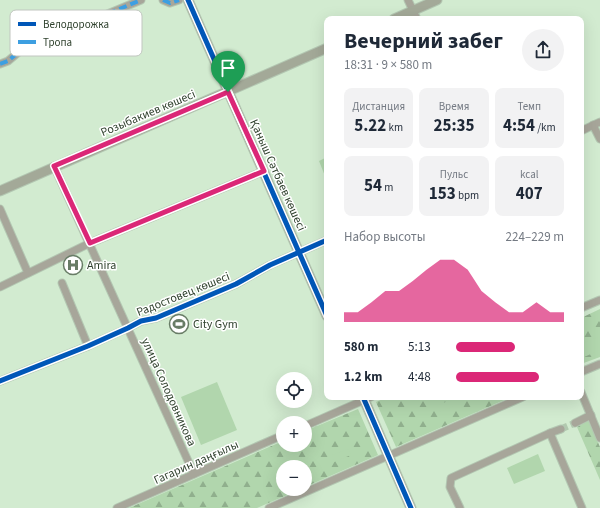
<!DOCTYPE html>
<html lang="ru">
<head>
<meta charset="utf-8">
<style>
  :root { --surface:#fff; --page:#f2f2f3; --text:#1f2937; --muted:#747a83; --accent:#db2777 }
  body { margin:0; font-family:"Source Sans 3",sans-serif; background:var(--page); color:var(--text); height:100vh; display:flex; flex-direction:column; font-size:15px; white-space:nowrap }
  * { box-sizing:border-box; margin:0 }
  p { font-size:13px; color:var(--muted) }
  .icon { flex:none; width:22px; height:22px; fill:none; stroke:currentColor; stroke-width:2; stroke-linecap:round; stroke-linejoin:round }
  .map { position:relative; flex:1; overflow:hidden }
  .sheet { position:absolute; left:324px; top:16px; width:260px; height:384px; display:flex; flex-direction:column; background:var(--surface); border-radius:8px; box-shadow:0 4px 16px #0002 }
  .sheet>* { flex:none }
  .buttons { position:absolute; left:276px; top:372px; display:grid; gap:8px }
  .buttons a { display:grid; place-items:center; width:36px; height:36px; border-radius:50%; background:var(--surface); box-shadow:0 4px 16px #0002; font-size:20px }
  .pin { position:absolute; display:grid; place-items:center; width:34px; height:34px; color:#fff; margin:-41px -17px; border-radius:50% 50% 50% 0; rotate:-45deg; box-shadow:0 0 4px #0007 }
  .pin .icon { rotate:45deg }
  .round { display:grid; place-items:center; flex:none; width:42px; height:42px; border-radius:21px; background:var(--page) }
  .summary { display:flex; align-items:center; justify-content:space-between; height:68px; padding:0 20px }
  h1 { font-size:22px; font-weight:700; line-height:30px }
  .figures { display:grid; grid-template-columns:repeat(3,1fr); gap:6px; height:68px; padding:4px 20px }
  .figures div { display:grid; align-content:center; border-radius:8px; background:var(--page); text-align:center }
  .figures b { font-size:17px; font-weight:700 }
  .figures small { font-size:11px; font-weight:400 }
  .figures p { font-size:11px }
  .chart { height:112px; padding:8px 20px }
  .chart p { display:flex; justify-content:space-between }
  .chart svg { width:100%; height:72px; margin-top:4px; fill:var(--accent); opacity:.7 }
  ul { padding:0 20px; list-style:none; font-size:13px }
  li { display:grid; grid-template-columns:64px 48px 1fr; align-items:center; height:30px }
  li i { height:10px; border-radius:5px; background:var(--accent) }
  .map>svg:first-child { display:block }
</style>
</head>
<body>
<div class="map">
<svg width="600" height="508" viewBox="0 0 600 508">
  <defs>
    <pattern id="forest-firs" width="22" height="20" patternUnits="userSpaceOnUse"><rect width="22" height="20" fill="#b1d6ad"/><path d="M5 1l3.5 6h-7zM16 11l3.5 6h-7z" fill="#90af8d"/></pattern>
  </defs>
  <rect width="100%" height="100%" fill="#d2ebd0"/>
  <g fill="url(#forest-firs)">
    <polygon points="600,309 600,357 581,364 581,318"/>
    <polygon points="387,397 511,397 396,447 376,402"/>
    <polygon points="358,409 378,455 305,487 305,467 283,467 283,489 301,489 257,508 129,508 283,441 283,445 305,445 305,431"/>
    <polygon points="588,420 600,447 600,480 577,427"/>
  </g>
  <g fill="#b1d6ad">
    <polygon points="327,157 327,181 319,161"/>
    <polygon points="600,336 600,350 584,357 581,350 581,344"/>
    <polygon points="217,382 237,430 201,445 181,397"/>
    <polygon points="450,400 453,407 436,413 434,407"/>
    <polygon points="348,449 351,455 334,462 332,455"/>
    <polygon points="538,454 545,471 514,484 507,468"/>
  </g>
  <g fill="none" stroke-linecap="round" stroke-linejoin="round">
    <polyline stroke="#b1c9af" stroke-width="7" stroke-dasharray="7 3.5" stroke-linecap="butt" points="561,429 575,423"/>
    <defs>
      <g id="minor">
        <polyline points="163,0 170,3 179,0"/>
        <polyline points="408,0 417,19"/>
        <polyline points="0,64 8,61 21,50 141,0"/>
        <polyline points="593,125 600,139"/>
        <polyline points="581,131 600,122"/>
        <polyline points="54,166 194,474"/>
        <polyline points="0,209 28,273"/>
        <polyline points="62,283 88,346"/>
        <polyline points="0,287 90,243 264,171"/>
        <polyline points="581,308 600,300"/>
        <polyline points="581,372 600,364"/>
        <polyline points="0,381 88,346 128,328 141,321 156,318 236,284 270,265 327,240"/>
        <polyline points="581,392 600,438"/>
        <polyline points="575,423 591,415"/>
        <polyline points="305,426 371,397"/>
        <polyline points="550,433 561,429"/>
        <polyline points="117,508 283,435"/>
        <polyline points="269,508 523,397"/>
        <polyline points="460,508 450,487 451,478 550,433 582,508"/>
      </g>
      <g id="major">
        <polyline points="188,0 327,316"/>
        <polyline points="394,19 437,0"/>
        <polyline points="0,191 327,48"/>
        <polyline points="363,397 411,508"/>
      </g>
    </defs>
    <use href="#minor" stroke="#b3c7b2" stroke-width="9"/>
    <use href="#major" stroke="#b3c7b2" stroke-width="11"/>
    <use href="#minor" stroke="#a7a69a" stroke-width="7"/>
    <use href="#major" stroke="#a3a998" stroke-width="9"/>
    <g stroke="#3d9fe1" stroke-width="4" stroke-dasharray="8 4" stroke-linecap="butt">
      <polyline points="163,0 170,3 179,0"/>
      <polyline points="0,64 8,61 21,50 141,0"/>
    </g>
    <defs>
      <g id="cycleway">
        <polyline points="188,0 327,316"/>
        <polyline points="0,381 88,346 128,328 141,321 156,318 236,284 270,265 327,240"/>
        <polyline points="363,397 411,508"/>
      </g>
    </defs>
    <use href="#cycleway" stroke="#fff" stroke-width="8"/>
    <use href="#cycleway" stroke="#0057b8" stroke-width="5"/>
  </g>
  <g fill="none" stroke-linecap="round" stroke-linejoin="round">
    <defs>
      <polygon id="route" points="228,92 264,171 90,243 54,166"/>
    </defs>
    <use href="#route" stroke="#fff" stroke-width="8"/>
    <use href="#route" stroke="#db2777" stroke-width="5"/>
  </g>
  <defs>
    <symbol id="hospital-ring" viewBox="-11 -11 22 22"><circle r="9.5" fill="#fff" stroke="#687c66" stroke-width="1.5"/><path d="M-5-5h3v3.5h4V-5h3V5h-3V1.5h-4V5h-3Z" fill="#687c66"/></symbol>
    <symbol id="stadium-ring" viewBox="-11 -11 22 22"><circle r="9.5" fill="#fff" stroke="#687c66" stroke-width="1.5"/><path d="M0-5a6.5 5 0 1 0 0 10a6.5 5 0 1 0 0-10ZM-3.5-1.8h7v3.6h-7Z" fill="#687c66"/></symbol>
  </defs>
  <g fill-rule="evenodd">
    <use href="#hospital-ring" x="62" y="254" width="22" height="22"/>
    <use href="#stadium-ring" x="168" y="313" width="22" height="22"/>
  </g>
  <g text-anchor="middle" stroke-width="3" stroke-linejoin="round" paint-order="stroke">
    <g font-size="12" fill="#2f412d" stroke="#fff">
      <text transform="translate(148 113) rotate(-23)" y="4">Розыбакиев көшесі</text>
      <text transform="translate(278 175) rotate(66)" y="4">Қаныш Сәтбаев көшесі</text>
      <text transform="translate(183 294) rotate(-22)" y="4">Радостовец көшесі</text>
      <text transform="translate(169 392) rotate(66)" y="4">улица Солодовникова</text>
      <text transform="translate(196 462) rotate(-24)" y="4">Гагарин даңғылы</text>
    </g>
    <g font-size="12" fill="#2f412d" stroke="#fff" text-anchor="start">
      <text x="87" y="269">Amira</text>
      <text x="193" y="328">City Gym</text>
    </g>
  </g>
  <rect x="10" y="10" width="132" height="46" rx="6" fill="#fff" stroke="#c1c6c0" stroke-width="1"/>
  <rect x="18" y="22" width="18" height="4" fill="#0057b8"/>
  <rect x="18" y="40" width="18" height="4" fill="#3d9fe1"/>
  <g font-size="11" fill="#2f412d">
    <text x="43" y="28">Велодорожка</text>
    <text x="43" y="46">Тропа</text>
  </g>
</svg>
<div class="buttons">
<a><svg class="icon" aria-label="locate" viewBox="0 0 24 24"><circle cx="12" cy="12" r="6"/><path d="M12 2v4M12 18v4M2 12h4M18 12h4"/></svg></a>
<a>+</a>
<a>−</a>
</div>
<div class="pin" style="left:228px;top:92px;background:#1e9e55"><svg class="icon" aria-label="arrive" viewBox="0 0 24 24"><path d="M6 21V4h12l-3 4 3 4H6"/></svg></div>
<section class="sheet">
<div class="summary"><div><h1>Вечерний забег</h1><p>18:31 · 9 × 580 m</p></div><a class="round"><svg class="icon" aria-label="share" viewBox="0 0 24 24"><path d="M12 15V3M7 8l5-5 5 5M5 13v7h14v-7"/></svg></a></div>
<div class="figures">
<div><p>Дистанция</p><b>5.22<small> km</small></b></div>
<div><p>Время</p><b>25:35</b></div>
<div><p>Темп</p><b>4:54<small> /km</small></b></div>
</div>
<div class="figures">
<div><b>54<small> m</small></b></div>
<div><p>Пульс</p><b>153<small> bpm</small></b></div>
<div><p>kcal</p><b>407</b></div>
</div>
<div class="chart"><p><span>Набор высоты</span>224–229 m</p>
<svg viewBox="0 0 160 44" preserveAspectRatio="none"><path d="M0 44V38L10 38L20 32L30 25L40 25L50 19L60 12L70 6L80 6L90 12L100 25L110 32L120 38L130 38L140 32L150 38L160 38V44z"/></svg>
</div>
<ul>
<li><b>580 m</b>5:13<i style="width:55%"></i></li>
<li><b>1.2 km</b>4:48<i style="width:77%"></i></li>
</ul>
</section>
</div>
</body>
</html>
